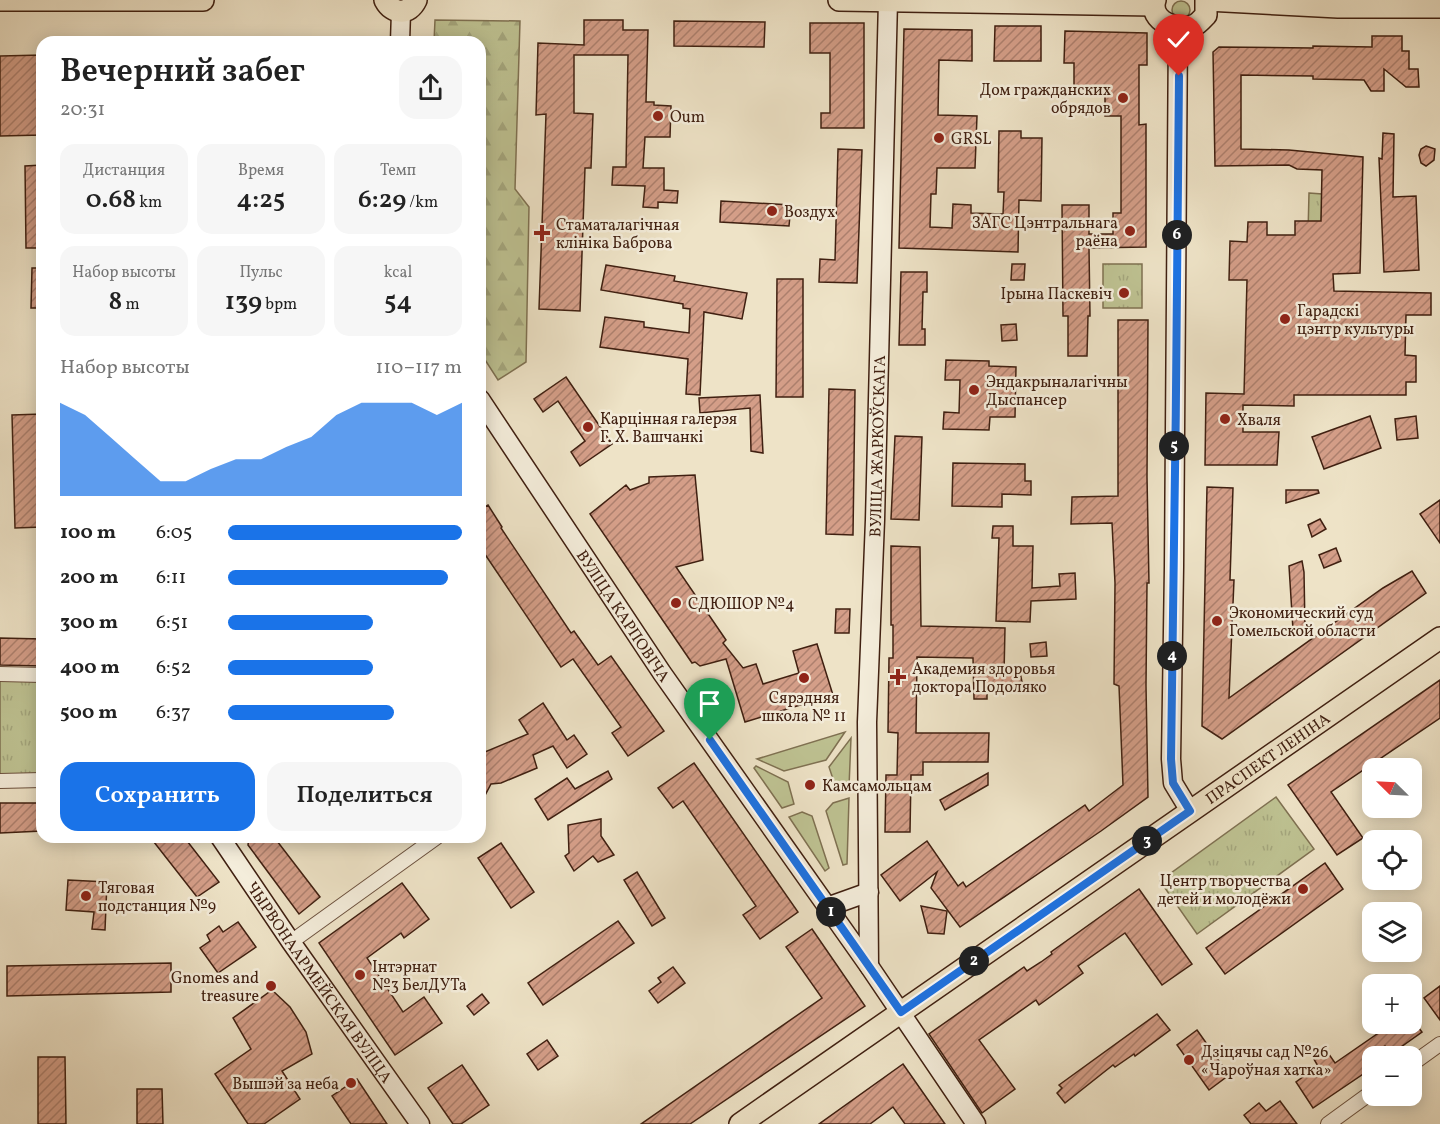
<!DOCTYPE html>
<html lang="ru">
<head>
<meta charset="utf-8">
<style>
  :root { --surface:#fff; --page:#f6f6f6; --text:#222; --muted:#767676; --accent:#1a73e8 }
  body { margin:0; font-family:Vollkorn,serif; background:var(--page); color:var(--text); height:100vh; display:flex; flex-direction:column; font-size:22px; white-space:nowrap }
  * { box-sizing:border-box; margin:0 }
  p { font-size:20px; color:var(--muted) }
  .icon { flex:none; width:33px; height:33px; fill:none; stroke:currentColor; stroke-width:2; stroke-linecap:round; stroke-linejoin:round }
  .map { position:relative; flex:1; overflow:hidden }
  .details { position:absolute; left:36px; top:36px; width:450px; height:807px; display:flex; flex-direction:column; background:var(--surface); border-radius:18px; box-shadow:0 3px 15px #0003 }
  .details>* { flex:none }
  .needle { width:39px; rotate:294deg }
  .fabs { position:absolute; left:1362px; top:758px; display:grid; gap:12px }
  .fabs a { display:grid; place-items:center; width:60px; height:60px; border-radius:12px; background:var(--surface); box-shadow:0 3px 15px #0003; font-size:30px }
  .pin { position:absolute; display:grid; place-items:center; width:51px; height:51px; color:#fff; margin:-62px -26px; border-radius:50% 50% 50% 0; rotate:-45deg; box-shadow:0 0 6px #0007 }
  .pin .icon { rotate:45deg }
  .km { position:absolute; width:30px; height:30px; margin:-15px; border-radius:50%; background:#222; color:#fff; font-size:16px; line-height:30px; text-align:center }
  .round { display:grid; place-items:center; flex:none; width:63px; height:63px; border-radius:18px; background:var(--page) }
  .summary { display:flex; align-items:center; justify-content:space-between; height:102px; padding:0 24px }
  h1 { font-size:33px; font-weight:600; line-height:45px }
  .figures { display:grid; grid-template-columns:repeat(3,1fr); gap:9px; height:102px; padding:6px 24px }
  .figures div { display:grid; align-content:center; border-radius:15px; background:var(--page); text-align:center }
  .figures b { font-size:26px; font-weight:600 }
  .figures small { font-size:16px; font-weight:400 }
  .figures p { font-size:16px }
  .chart { height:168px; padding:12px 24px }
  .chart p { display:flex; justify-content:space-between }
  .chart svg { width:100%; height:108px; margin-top:6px; fill:var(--accent); opacity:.7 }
  .cta { display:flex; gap:12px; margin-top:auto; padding:12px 24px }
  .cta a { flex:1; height:69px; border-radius:18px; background:var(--accent); color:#fff; font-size:24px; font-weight:600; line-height:69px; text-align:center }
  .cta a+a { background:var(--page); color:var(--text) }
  ul { padding:0 24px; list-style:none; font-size:20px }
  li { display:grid; grid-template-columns:96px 72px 1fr; align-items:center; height:45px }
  li i { height:15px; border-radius:8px; background:var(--accent) }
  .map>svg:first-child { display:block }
</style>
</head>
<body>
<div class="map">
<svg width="1440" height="1124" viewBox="0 0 1440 1124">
  <defs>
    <pattern id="forest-firs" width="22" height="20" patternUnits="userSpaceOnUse" patternTransform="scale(1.5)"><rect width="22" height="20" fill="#bec292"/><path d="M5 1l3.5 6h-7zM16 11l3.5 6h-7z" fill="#a4a67d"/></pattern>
    <pattern id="park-tufts" width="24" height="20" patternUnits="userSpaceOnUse" patternTransform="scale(1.5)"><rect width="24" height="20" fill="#bec292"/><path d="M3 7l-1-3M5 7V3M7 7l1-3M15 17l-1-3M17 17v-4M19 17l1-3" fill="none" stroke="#a4a67d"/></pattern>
    <pattern id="building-hatch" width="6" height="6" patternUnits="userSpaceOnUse" patternTransform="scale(1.5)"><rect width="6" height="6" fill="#d49e88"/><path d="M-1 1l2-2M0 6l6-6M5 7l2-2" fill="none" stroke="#ad806e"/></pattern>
  </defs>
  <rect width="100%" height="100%" fill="#eee3c7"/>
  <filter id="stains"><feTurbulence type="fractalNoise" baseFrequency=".00333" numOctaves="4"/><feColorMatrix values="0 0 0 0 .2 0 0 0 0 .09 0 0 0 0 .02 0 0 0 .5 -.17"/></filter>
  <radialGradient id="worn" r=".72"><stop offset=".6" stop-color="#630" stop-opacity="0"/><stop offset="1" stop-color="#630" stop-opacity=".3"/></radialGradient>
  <g fill="#bec292" stroke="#7f7152" stroke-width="1.5">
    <circle cx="1181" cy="10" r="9"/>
    <polygon points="845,732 826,760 784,771 757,759"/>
    <polygon points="851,738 849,787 837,791 829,767"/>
    <polygon points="756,766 788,782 794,804 782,808 754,768"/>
    <polygon points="849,798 847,864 843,865 826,811 833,803"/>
    <polygon points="802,812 812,816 829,868 825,871 789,817"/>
  </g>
  <polygon fill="url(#forest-firs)" stroke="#7f7152" stroke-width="1.5" points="435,20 520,21 515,189 529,207 526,362 498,380 480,352 480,42 434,42"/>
  <g fill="url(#park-tufts)" stroke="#7f7152" stroke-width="1.5">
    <polygon points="1309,193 1322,194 1321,233 1308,233"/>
    <rect x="1103" y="264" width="39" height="44"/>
    <polygon points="42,680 42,779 0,779 0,681"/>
    <polygon points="1276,797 1314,849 1197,934 1160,881"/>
  </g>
  <g fill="url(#building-hatch)" stroke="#402011" stroke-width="1.5">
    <polygon points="584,20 623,20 623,30 648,30 646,102 654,102 654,105 671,106 670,137 645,137 643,168 664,168 664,190 678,191 677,203 658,202 658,208 643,207 645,186 612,185 613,167 626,167 628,55 574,55 574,113 593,114 591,168 585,168 580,311 539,309 546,114 536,115 538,43 584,45"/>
    <polygon points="674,21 765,22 764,47 674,46"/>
    <polygon points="810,23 864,23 864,128 821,128 821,113 830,113 830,53 810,53"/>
    <polygon points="995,26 1041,26 1041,61 994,61"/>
    <polygon points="904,29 972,30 972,61 939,60 938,115 977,116 975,168 937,168 936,194 931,194 930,227 952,228 953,204 971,205 971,213 1003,214 1004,192 998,192 999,131 1021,131 1021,138 1042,138 1041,201 1019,200 1018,252 899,248"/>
    <polygon points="1065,31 1147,33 1147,65 1139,65 1139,125 1146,124 1146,247 1089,248 1090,316 1088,316 1087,356 1068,356 1068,316 1063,316 1062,205 1089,205 1089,234 1113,234 1113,213 1121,213 1121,116 1105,116 1105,92 1074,92 1074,63 1064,63"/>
    <polygon points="1372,36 1402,36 1402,51 1409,51 1409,69 1418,69 1419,87 1406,87 1384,69 1384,91 1371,91 1364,80 1313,79 1313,76 1241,75 1241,149 1289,150 1363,157 1360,273 1333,274 1334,291 1431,293 1431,315 1406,315 1405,355 1416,356 1416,382 1406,382 1406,395 1294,395 1294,406 1243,405 1243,432 1279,432 1277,465 1205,465 1206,393 1244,394 1247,280 1229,280 1230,241 1247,242 1248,222 1267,222 1267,235 1295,235 1295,221 1321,221 1322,170 1297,169 1289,165 1215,166 1213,52 1219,47 1313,48 1313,46 1372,47"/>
    <polygon points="42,55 42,135 0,136 0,56"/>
    <polygon points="1383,133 1394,134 1393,197 1416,196 1419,270 1384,272 1379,158 1382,159"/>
    <polygon points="1426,146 1435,149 1434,160 1426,166 1421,163 1419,155 1421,149"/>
    <polygon points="838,149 862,150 857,283 819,282 820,259 835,260"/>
    <polygon points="42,165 42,248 26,248 25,166"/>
    <polygon points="721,201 791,205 789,226 720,222"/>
    <polygon points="1012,264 1025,264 1024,280 1011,280"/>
    <polygon points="606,265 675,276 674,281 747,293 742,319 704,312 700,395 686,394 688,359 600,347 605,317 644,322 644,327 689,333 690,309 683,308 683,304 601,290"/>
    <polygon points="32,268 42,268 42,308 31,308"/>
    <polygon points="901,272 927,272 927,292 923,292 922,329 925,329 925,345 899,345"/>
    <polygon points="777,279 803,279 803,397 776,397"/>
    <polygon points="1118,320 1148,320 1147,477 1149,583 1147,583 1146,685 1148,797 1101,831 960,927 931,888 937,872 900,901 881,875 927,841 958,886 963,882 966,887 1085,805 1089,811 1123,785 1119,686 1114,684 1115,583 1112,523 1071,524 1072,497 1118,496"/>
    <polygon points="1016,324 1017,340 1002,341 1001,325"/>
    <polygon points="946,360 989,361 989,366 1016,367 1015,417 990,417 989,430 943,429 944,412 959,413 960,380 945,380"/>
    <polygon points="566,377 612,444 580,466 571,452 585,441 558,401 543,412 534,399"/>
    <polygon points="829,389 855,390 853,535 826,534"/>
    <polygon points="760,395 763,453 751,451 750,408 700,413 699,398"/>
    <polygon points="42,414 42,527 15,528 12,415"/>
    <polygon points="1370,416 1381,448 1324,469 1312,437"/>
    <polygon points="1416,416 1418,438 1397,440 1395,419"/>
    <polygon points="895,436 922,437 919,520 891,519"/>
    <polygon points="953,463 1025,464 1025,481 1031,481 1031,495 1002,494 1002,507 952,506"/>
    <polygon points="695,475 703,560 676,567 726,640 723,643 743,668 756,664 763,684 799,673 793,651 817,644 833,695 745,722 726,659 700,666 695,662 692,663 590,514 626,485 630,490 649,483 649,477"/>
    <polygon points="1207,487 1233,488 1230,580 1234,580 1229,698 1383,588 1412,571 1426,593 1222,739 1202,726"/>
    <polygon points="1286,490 1318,490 1319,493 1286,503"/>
    <polygon points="1440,500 1440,543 1420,514"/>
    <polygon points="488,505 502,527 501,528 571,633 574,631 598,665 611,656 664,731 628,756 612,733 621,727 573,659 561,667 480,547 480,510"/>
    <polygon points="1320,519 1326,529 1312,537 1308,525"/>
    <polygon points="993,526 1013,526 1013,546 1033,546 1032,588 1060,586 1059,574 1075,573 1076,599 1031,601 1030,622 996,621 999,538 992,538"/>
    <polygon points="891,546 920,547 921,626 1005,628 1004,675 1020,672 1022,682 987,690 987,699 974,699 973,658 917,657 916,733 989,733 988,762 923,762 923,775 911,775 910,832 885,832 886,775 897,775 898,733 888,732 889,658 893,658 893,625 891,625"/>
    <polygon points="1336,548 1341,561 1324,568 1319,555"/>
    <polygon points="1302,561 1304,572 1305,629 1293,630 1289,566"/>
    <polygon points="836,609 850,609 849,633 835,633"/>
    <polygon points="0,638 42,639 42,666 0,665"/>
    <polygon points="1046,642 1047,656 1031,657 1030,644"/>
    <polygon points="1440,680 1440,718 1331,792 1363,838 1337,855 1288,785"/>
    <polygon points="543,703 567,740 574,735 587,754 567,768 553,746 533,755 537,768 501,783 491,784 480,805 480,754 528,734 519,720"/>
    <polygon points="694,763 798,912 760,939 743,915 756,906 683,801 673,808 658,788"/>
    <polygon points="608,771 612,779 548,820 535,799 567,778 575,789"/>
    <polygon points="988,773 988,785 945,810 940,800"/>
    <polygon points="0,803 42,803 42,831 0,833"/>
    <polygon points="601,819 601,836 614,855 598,862 593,856 574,871 565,856 569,853 568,825"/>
    <polygon points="150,837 184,837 219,882 197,897"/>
    <polygon points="249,837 277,837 277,841 320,897 299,914 248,845"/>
    <polygon points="501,843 534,892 511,908 478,858"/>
    <polygon points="1325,863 1343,889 1225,974 1206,948"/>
    <polygon points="637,872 665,918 652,926 624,880"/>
    <polygon points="68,880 107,882 105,930 92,929 94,912 66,910"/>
    <polygon points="402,883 429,919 404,938 401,933 367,958 403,1012 424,997 442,1023 395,1055 319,943"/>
    <polygon points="1139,889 1192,964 1162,985 1125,933 1078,966 1083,973 1039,1005 1036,1000 979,1040 1015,1089 982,1113 929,1034 1024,967 1027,971 1041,962 1052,954 1051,952"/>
    <polygon points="921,906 947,911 944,934 928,933"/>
    <polygon points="618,921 634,943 543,1005 528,983"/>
    <polygon points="238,922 256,947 218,973 200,948 210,941 207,935 219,926 223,932"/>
    <polygon points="812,929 865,1006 690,1124 641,1124 822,998 786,947"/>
    <polygon points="171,963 171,992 7,996 7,966"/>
    <polygon points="673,967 685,983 658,1003 649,991 661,982 658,978"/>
    <polygon points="1440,986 1440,1020 1424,998"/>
    <polygon points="272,990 290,1007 306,1032 312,1054 282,1071 300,1099 264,1124 248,1124 215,1074 251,1049 233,1018"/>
    <polygon points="482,994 489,1003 474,1015 467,1006"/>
    <polygon points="1157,1014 1170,1030 1135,1056 1134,1054 1115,1067 1113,1065 1065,1103 1057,1093 1062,1088 1059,1085"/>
    <polygon points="1393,1023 1415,1023 1422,1032 1391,1054 1385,1046 1367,1059 1372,1068 1313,1108 1296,1082 1318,1066 1312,1056 1324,1047 1335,1063"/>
    <polygon points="1197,1030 1229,1075 1209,1090 1177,1045"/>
    <polygon points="547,1040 558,1056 538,1070 527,1054"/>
    <polygon points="38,1057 65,1057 66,1124 38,1124"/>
    <polygon points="903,1064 945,1124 905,1124 893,1107 870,1124 819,1124"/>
    <polygon points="462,1065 489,1105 461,1124 453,1124 428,1088"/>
    <polygon points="357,1079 387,1124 351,1124 332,1096"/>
    <polygon points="137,1089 162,1089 163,1124 137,1124"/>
    <polygon points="1280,1101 1297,1124 1251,1124 1244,1115 1259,1103 1266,1111"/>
  </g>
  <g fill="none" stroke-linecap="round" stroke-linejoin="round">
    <defs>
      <g id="street">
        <polyline points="0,674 42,675"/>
        <polyline points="0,781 42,780"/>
        <polyline points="291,942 437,837"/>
        <polyline points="1412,1064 1440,1044"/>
        <polyline points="1328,1124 1372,1092"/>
      </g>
      <g id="secondary">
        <polyline points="1178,27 1174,567 1171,759 1173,783 1190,811"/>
        <polyline points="400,42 401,12"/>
        <path id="s1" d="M480,399l182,274 207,293 107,158"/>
        <path id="s2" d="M220,837l71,105 129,182"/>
        <polyline points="827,907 869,892"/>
        <path id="s3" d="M869,966l-2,-244 8,-202 13,-520"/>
      </g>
      <g id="primary">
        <polyline points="0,0 203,0"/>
        <path d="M385,0c8,15 24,15 31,0"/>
        <polyline points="839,0 1153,5"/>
        <path d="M1155,0c-7,21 24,33 40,25 4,-2 8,-7 11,-10v-15"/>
        <polyline points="1207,0 1338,7 1440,7"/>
        <path id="s4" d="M740,1124l700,-486"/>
      </g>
    </defs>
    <use href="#street" stroke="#6c513e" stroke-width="16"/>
    <use href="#secondary" stroke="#402011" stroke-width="21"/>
    <use href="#primary" stroke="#402011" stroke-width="24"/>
    <use href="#street" stroke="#f4eddb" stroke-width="14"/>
    <use href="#secondary" stroke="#f4eddb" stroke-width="18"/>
    <use href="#primary" stroke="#eee3c7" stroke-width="21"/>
  </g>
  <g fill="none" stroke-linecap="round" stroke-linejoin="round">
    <defs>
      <path id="route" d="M710,740l191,272 289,-201 -17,-28 -2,-24c4,-228 6,-455 8,-683"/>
    </defs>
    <use href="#route" stroke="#fff" stroke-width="12"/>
    <use href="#route" stroke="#1a73e8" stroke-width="8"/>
  </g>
  <g fill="#8f2418" stroke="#f4eddb" stroke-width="2">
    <circle cx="1123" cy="98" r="6"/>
    <circle cx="658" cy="116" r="6"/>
    <circle cx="939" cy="138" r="6"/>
    <circle cx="772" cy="211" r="6"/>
    <circle cx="1130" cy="231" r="6"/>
    <path d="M539 224h6v6h6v6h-6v6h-6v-6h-6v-6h6z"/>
    <circle cx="1124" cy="293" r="6"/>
    <circle cx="1285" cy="319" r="6"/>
    <circle cx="974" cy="390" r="6"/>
    <circle cx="1225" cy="419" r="6"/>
    <circle cx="588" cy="427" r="6"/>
    <circle cx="676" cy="603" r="6"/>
    <circle cx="1217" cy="621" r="6"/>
    <path d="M895 668h6v6h6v6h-6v6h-6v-6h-6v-6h6z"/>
    <circle cx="804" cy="678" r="6"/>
    <circle cx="810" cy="785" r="6"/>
    <circle cx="1303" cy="889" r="6"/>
    <circle cx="86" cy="896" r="6"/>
    <circle cx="360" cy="975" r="6"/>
    <circle cx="271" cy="986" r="6"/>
    <circle cx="1189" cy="1060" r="6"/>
    <circle cx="351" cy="1083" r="6"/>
  </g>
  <g text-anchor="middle" stroke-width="5" stroke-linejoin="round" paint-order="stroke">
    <g font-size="16" fill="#402011" stroke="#f4eddb" text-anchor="start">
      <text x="1111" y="95" text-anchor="end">Дом гражданских<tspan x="1111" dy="18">обрядов</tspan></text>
      <text x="670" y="122">Oum</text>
      <text x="951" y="144">GRSL</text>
      <text x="784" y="217">Воздух</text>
      <text x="1118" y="228" text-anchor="end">ЗАГС Цэнтральнага<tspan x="1118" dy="18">раёна</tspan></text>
      <text x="556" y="230">Стаматалагічная<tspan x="556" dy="18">клініка Баброва</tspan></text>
      <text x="1112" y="299" text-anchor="end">Ірына Паскевіч</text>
      <text x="1297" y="316">Гарадскі<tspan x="1297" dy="18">цэнтр культуры</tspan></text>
      <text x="986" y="387">Эндакрыналагічны<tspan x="986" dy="18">Дыспансер</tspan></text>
      <text x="600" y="424">Карцінная галерэя<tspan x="600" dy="18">Г. Х. Вашчанкі</tspan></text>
      <text x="1237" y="425">Хваля</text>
      <text x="688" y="609">СДЮШОР №4</text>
      <text x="1229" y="618">Экономический суд<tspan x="1229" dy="18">Гомельской области</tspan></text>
      <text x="912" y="674">Академия здоровья<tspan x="912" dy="18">доктора Подоляко</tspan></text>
      <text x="804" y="703" text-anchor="middle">Сярэдняя<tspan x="804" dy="18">школа № 11</tspan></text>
      <text x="822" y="791">Камсамольцам</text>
      <text x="1291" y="886" text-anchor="end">Центр творчества<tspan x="1291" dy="18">детей и молодёжи</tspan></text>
      <text x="98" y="893">Тяговая<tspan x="98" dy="18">подстанция №9</tspan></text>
      <text x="372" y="972">Інтэрнат<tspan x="372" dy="18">№3 БелДУТа</tspan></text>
      <text x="259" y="983" text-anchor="end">Gnomes and<tspan x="259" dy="18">treasure</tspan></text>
      <text x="1201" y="1057">Дзіцячы сад №26<tspan x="1201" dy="18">«Чароўная хатка»</tspan></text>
      <text x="339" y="1089" text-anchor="end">Вышэй за неба</text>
    </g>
    <g font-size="16" fill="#402011" stroke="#f4eddb">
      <text dy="6" stroke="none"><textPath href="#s3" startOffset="520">ВУЛІЦА ЖАРКОЎСКАГА</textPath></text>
      <text dy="6" stroke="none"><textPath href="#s1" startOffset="260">ВУЛІЦА КАРПОВІЧА</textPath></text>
      <text dy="6" stroke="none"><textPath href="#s4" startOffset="642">ПРАСПЕКТ ЛЕНІНА</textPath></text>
      <text dy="6" stroke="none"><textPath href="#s2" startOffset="176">ЧЫРВОНААРМЕЙСКАЯ ВУЛІЦА</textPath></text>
    </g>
  </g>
  <rect width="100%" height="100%" filter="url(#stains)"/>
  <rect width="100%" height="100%" fill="url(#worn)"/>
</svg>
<div class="fabs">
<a><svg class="needle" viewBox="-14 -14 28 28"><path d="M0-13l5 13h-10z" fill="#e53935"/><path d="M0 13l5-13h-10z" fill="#767676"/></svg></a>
<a><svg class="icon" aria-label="locate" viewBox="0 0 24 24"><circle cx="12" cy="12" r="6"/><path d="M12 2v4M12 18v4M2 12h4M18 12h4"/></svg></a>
<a><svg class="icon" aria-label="layers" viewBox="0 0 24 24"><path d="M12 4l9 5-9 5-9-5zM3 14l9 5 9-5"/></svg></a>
<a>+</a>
<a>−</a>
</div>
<div class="pin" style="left:710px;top:740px;background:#1e9e55"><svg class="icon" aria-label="arrive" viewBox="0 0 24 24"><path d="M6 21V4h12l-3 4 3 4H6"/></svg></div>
<div class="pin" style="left:1179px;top:76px;background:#d93025"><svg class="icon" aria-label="check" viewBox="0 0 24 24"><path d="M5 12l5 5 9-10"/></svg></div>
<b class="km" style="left:831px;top:912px">1</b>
<b class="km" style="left:974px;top:961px">2</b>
<b class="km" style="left:1147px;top:841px">3</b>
<b class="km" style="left:1172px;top:656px">4</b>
<b class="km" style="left:1174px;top:446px">5</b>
<b class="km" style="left:1177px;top:235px">6</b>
<section class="details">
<div class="summary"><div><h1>Вечерний забег</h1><p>20:31</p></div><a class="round"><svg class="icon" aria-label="share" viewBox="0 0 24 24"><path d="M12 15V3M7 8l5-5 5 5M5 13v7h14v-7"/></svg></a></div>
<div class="figures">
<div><p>Дистанция</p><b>0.68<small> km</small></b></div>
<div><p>Время</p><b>4:25</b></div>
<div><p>Темп</p><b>6:29<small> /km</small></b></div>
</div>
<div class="figures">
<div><p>Набор высоты</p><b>8<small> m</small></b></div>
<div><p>Пульс</p><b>139<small> bpm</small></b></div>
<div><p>kcal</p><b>54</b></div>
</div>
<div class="chart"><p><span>Набор высоты</span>110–117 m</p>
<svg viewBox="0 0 160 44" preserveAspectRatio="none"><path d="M0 44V6L10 11L20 20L30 29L40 38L50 38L60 33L70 29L80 29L90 24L100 20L110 11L120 6L130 6L140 6L150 11L160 6V44z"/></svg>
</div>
<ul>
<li><b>100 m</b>6:05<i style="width:100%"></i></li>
<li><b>200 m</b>6:11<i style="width:94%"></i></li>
<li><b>300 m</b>6:51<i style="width:62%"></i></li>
<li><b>400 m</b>6:52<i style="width:62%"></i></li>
<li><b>500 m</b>6:37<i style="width:71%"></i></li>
</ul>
<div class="cta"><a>Сохранить</a><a>Поделиться</a></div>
</section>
</div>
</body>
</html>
